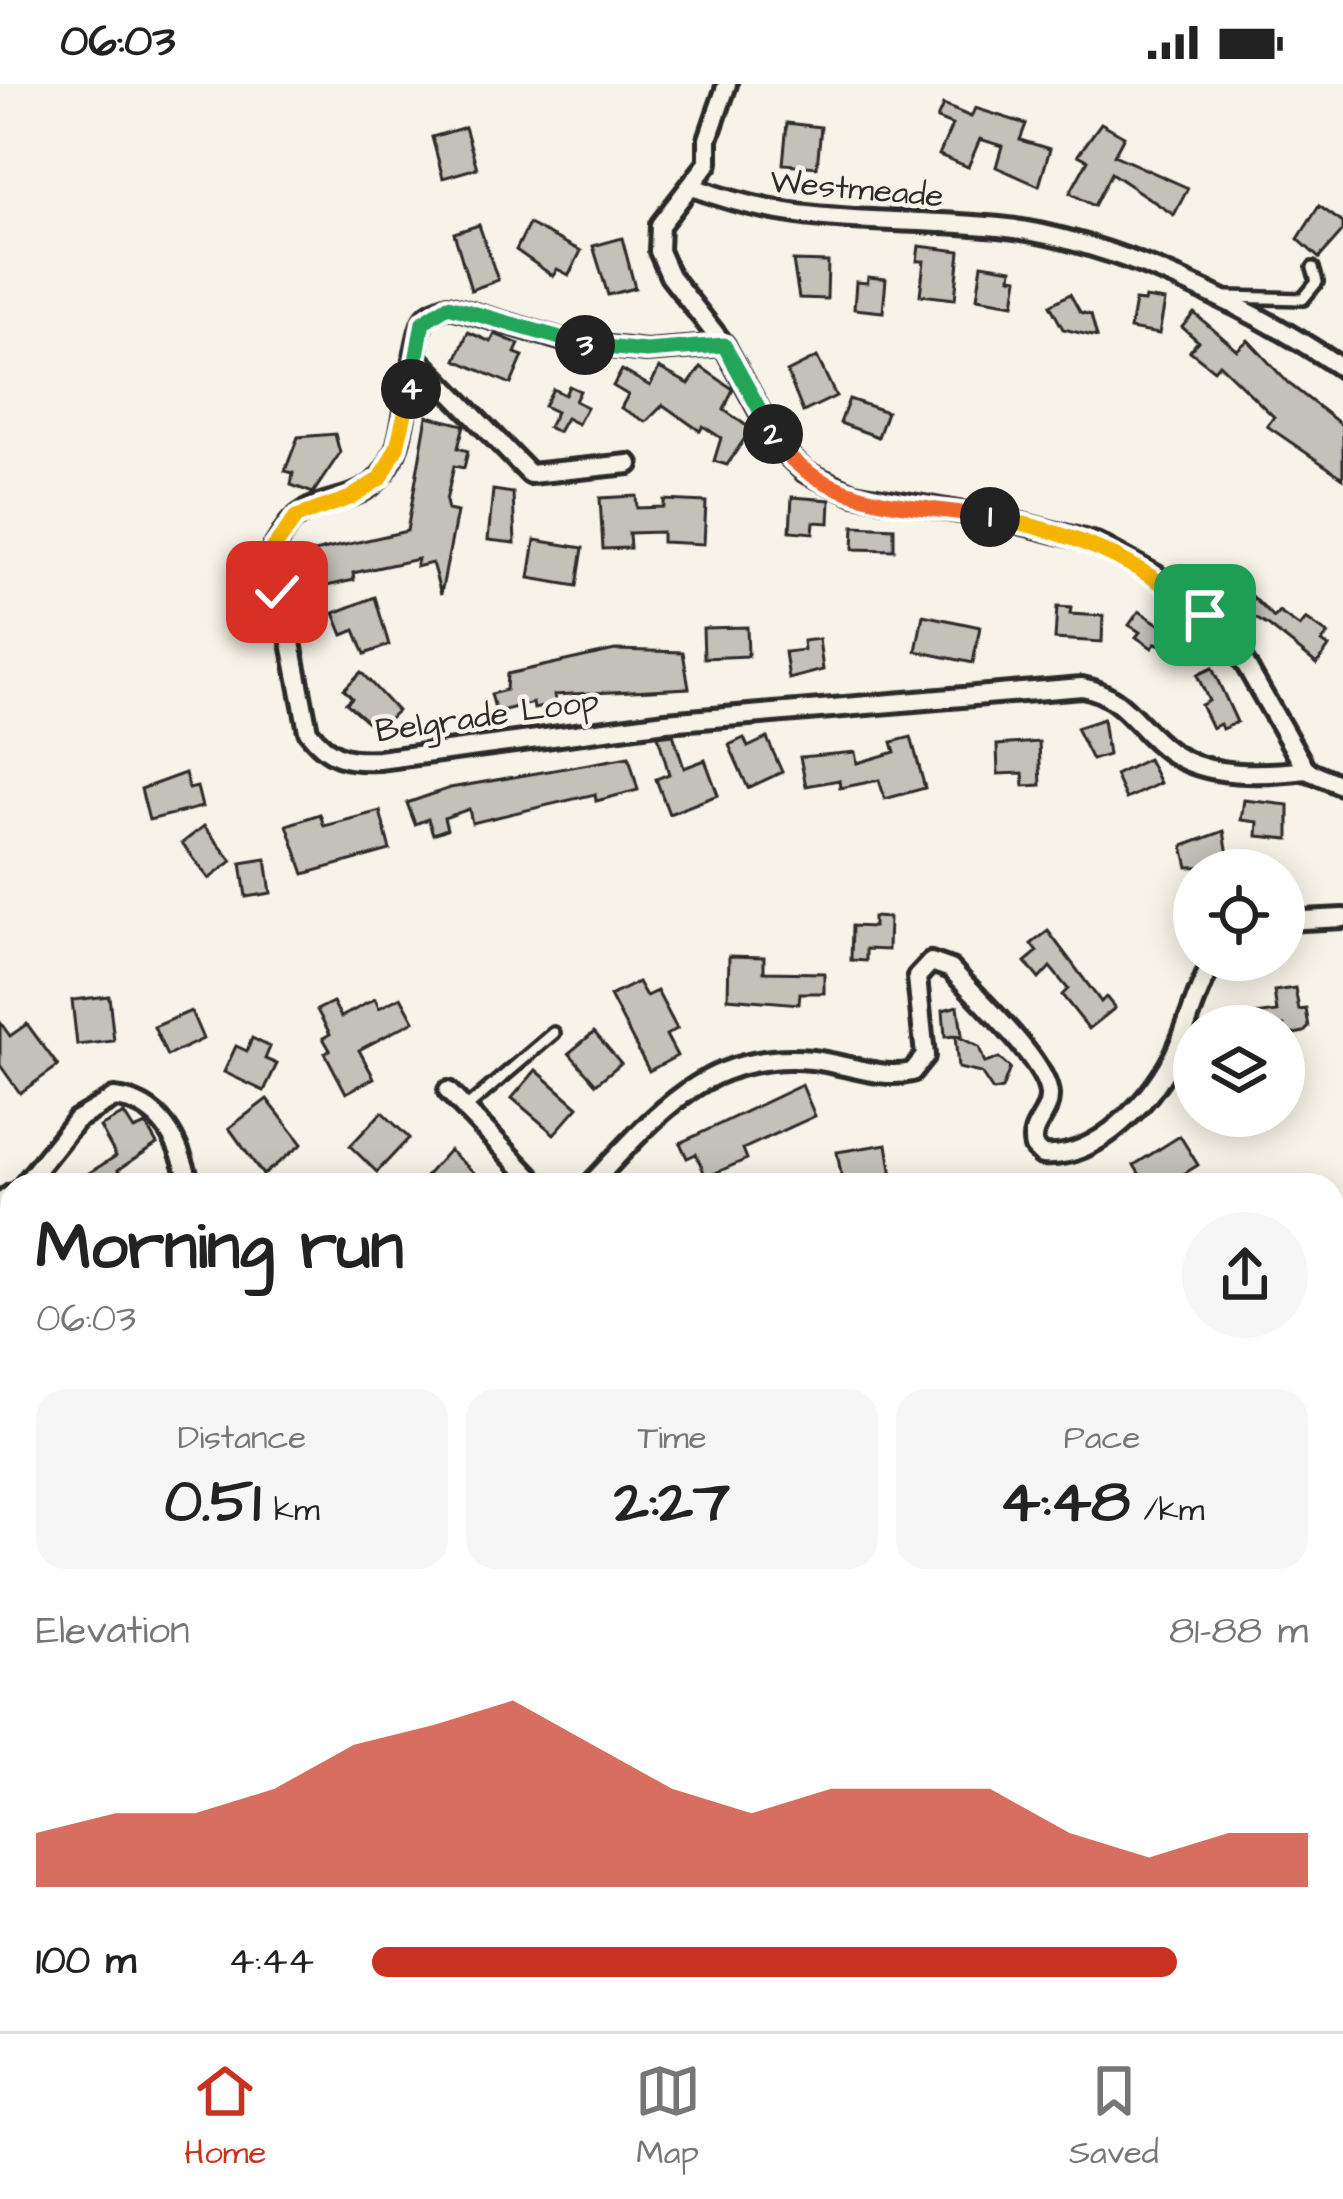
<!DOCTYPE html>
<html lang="en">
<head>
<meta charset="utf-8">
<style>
  :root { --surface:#fff; --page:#f6f6f6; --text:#222; --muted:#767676; --line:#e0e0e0; --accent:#c8321e }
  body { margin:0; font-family:"Architects Daughter",sans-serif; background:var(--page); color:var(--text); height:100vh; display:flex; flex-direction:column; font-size:45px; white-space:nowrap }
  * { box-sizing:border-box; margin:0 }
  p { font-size:39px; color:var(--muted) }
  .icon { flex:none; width:66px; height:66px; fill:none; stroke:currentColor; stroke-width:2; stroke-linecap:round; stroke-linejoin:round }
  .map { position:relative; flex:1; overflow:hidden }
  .drawer { position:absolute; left:0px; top:1089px; width:1344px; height:858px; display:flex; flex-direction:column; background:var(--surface); border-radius:36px 36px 0 0; box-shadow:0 6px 30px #0003 }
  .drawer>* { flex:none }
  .fabs { position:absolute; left:1173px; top:765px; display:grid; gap:24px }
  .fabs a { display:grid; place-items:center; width:132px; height:132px; border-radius:50%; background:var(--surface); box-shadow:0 6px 30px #0003; font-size:60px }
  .pin { position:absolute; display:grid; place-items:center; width:102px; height:102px; color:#fff; margin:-51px; border-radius:24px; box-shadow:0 6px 18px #0006 }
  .km { position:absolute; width:60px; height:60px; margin:-30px; border-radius:50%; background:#222; color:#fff; font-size:33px; line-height:60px; text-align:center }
  .round { display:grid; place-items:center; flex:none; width:126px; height:126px; border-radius:63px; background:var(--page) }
  .headline { display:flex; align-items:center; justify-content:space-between; height:204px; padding:0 36px }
  h1 { font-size:66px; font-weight:800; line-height:90px }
  .metrics { display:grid; grid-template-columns:repeat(3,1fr); gap:18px; height:204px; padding:12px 36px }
  .metrics div { display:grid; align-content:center; border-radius:30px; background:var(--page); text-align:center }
  .metrics b { font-size:60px; font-weight:800 }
  .metrics small { font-size:33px; font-weight:400 }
  .metrics p { font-size:33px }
  .chart { height:336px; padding:24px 36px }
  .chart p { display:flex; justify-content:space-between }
  .chart svg { width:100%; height:216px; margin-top:12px; fill:var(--accent); opacity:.7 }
  ul { padding:0 36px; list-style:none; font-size:39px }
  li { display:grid; grid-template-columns:192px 144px 1fr; align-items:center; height:90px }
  li i { height:30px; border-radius:15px; background:var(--accent) }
  .status { display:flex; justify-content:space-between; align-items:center; height:84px; padding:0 60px; background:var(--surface); direction:ltr }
  .status svg { height:33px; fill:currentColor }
  .dock { display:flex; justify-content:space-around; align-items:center; height:168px; border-top:3px solid var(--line); background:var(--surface); font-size:33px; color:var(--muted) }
  .dock a { display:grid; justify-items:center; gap:6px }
  .dock .current { color:var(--accent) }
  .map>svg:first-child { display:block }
</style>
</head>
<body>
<div class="status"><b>06:03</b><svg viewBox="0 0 49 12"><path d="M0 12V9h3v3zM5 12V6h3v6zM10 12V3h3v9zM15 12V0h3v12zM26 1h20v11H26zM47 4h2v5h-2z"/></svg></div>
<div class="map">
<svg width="1343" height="1947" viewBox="0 0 1343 1947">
  <rect width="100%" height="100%" fill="#f7f3e8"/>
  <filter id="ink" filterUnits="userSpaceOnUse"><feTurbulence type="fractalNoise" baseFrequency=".00833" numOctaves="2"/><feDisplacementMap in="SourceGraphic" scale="24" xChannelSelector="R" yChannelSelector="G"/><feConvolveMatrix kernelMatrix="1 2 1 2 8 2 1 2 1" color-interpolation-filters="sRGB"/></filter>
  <g filter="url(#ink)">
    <g fill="#c4c1b9" stroke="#2b2b2b" stroke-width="3">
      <polygon points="943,21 971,33 975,24 1026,40 1020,56 1050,65 1039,102 996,83 1002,62 980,55 968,83 939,71 952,41 937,35"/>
      <polygon points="787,39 821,43 817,83 783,80"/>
      <polygon points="1101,39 1124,52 1114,71 1188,104 1174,131 1111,89 1094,122 1070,109 1088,76 1078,71"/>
      <polygon points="465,43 477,84 443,94 432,53"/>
      <polygon points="1319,122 1343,139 1343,147 1319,174 1298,155"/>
      <polygon points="529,140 581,167 569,191 557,185 553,192 516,166"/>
      <polygon points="479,141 498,196 471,206 454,149"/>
      <polygon points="622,154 635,204 608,211 593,162"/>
      <polygon points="919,162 960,167 955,215 920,211 924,177 917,177"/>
      <polygon points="793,177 828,178 827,215 799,214"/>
      <polygon points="982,180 1012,185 1011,193 1018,194 1014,220 977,214"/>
      <polygon points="868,193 886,195 883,228 854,225 856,198 867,199"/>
      <polygon points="1070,210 1080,228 1091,231 1097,253 1063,245 1050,221"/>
      <polygon points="1145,214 1165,217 1159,250 1130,245 1135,217 1144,218"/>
      <polygon points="1194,229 1237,266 1248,256 1288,299 1343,342 1343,394 1267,342 1274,333 1219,280 1214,286 1190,267 1198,257 1182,243"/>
      <polygon points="468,248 491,258 495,250 519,260 515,269 523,272 511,300 456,276"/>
      <polygon points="817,273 836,312 803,328 787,288"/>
      <polygon points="701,283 733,305 724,326 751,345 727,381 714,377 721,354 703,342 700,347 663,321 646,338 621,324 628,311 613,302 622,286 650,302 659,284 689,300"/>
      <polygon points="569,302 580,307 575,317 587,323 578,340 566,334 558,348 548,343 556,328 544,322 553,305 565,311"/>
      <polygon points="849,315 887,328 878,353 840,339"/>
      <polygon points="427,332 464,341 458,364 468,367 464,384 454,382 446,417 448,426 457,428 441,510 432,479 416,483 418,475 353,489 354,496 313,505 305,470 407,447"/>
      <polygon points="335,350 340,369 313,409 291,401 293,389 285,387 298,353"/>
      <polygon points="493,406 513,409 515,459 488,456"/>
      <polygon points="636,412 637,424 664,423 664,416 706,418 704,460 662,458 662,448 629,449 630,464 603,465 600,414"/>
      <polygon points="792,413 830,416 829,439 814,438 813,449 790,447"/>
      <polygon points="854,442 894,444 894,466 853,465"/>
      <polygon points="535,456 583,464 577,502 529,494"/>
      <polygon points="252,475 254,528 235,530 232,476"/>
      <polygon points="1225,500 1249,509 1274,534 1279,528 1300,543 1306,535 1328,550 1322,558 1329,563 1317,580 1269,542 1219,513"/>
      <polygon points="375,513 389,561 365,570 355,546 343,551 334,529"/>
      <polygon points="1057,523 1071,524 1070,530 1103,532 1102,558 1055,555"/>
      <polygon points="1139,527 1189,560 1182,572 1156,559 1152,564 1136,553 1140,548 1129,541"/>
      <polygon points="923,531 980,543 973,579 916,567"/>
      <polygon points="747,543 748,572 704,574 703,544"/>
      <polygon points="819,555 823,586 789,595 785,568 804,566 803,557"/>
      <polygon points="615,566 683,568 689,604 554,611 556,620 534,625 533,619 496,628 491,610 506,606 507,590"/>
      <polygon points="1212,584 1237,638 1222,645 1220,640 1212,644 1201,621 1209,617 1197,591"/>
      <polygon points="361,588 397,627 377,646 346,619 352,614 344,605"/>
      <polygon points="1103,635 1108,671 1092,676 1076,644"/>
      <polygon points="673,650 684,684 705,676 718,711 669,730 656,695 669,690 658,652"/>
      <polygon points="911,653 925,704 885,715 879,696 840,704 839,696 806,702 800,673 855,668 857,679 895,668 892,658"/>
      <polygon points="744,654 748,663 767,654 782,688 748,704 729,661"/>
      <polygon points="1039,658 1041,701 1024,702 1023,689 998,690 997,661"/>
      <polygon points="629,673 638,706 596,717 595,710 472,739 469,725 444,734 447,745 433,750 428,735 415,740 407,719 450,704"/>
      <polygon points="1148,675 1160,699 1126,715 1115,691"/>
      <polygon points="185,689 189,705 197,703 202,723 149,736 141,705"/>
      <polygon points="1244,716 1289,721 1289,755 1257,752 1258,738 1241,736"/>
      <polygon points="380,727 390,766 304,790 287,741 320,730 324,742"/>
      <polygon points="204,742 232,777 209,795 182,759"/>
      <polygon points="1224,747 1230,782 1188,783 1183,762"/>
      <polygon points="266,775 271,809 246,813 241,779"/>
      <polygon points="873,833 889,834 888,866 866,865 866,877 851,876 852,842 873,843"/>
      <polygon points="1048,847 1101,918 1106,913 1115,924 1089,945 1062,911 1068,905 1050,883 1039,895 1025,878 1037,868 1031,860"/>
      <polygon points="729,872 764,873 764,888 824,889 824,909 800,909 799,920 728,914"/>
      <polygon points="638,898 646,912 657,907 677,945 666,951 677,972 649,987 610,912"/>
      <polygon points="1295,904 1299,926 1306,925 1309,943 1304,948 1284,952 1284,942 1233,942 1232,934 1277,928 1274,907"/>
      <polygon points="109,912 114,957 77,961 72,916"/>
      <polygon points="401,913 414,937 359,966 374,994 346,1009 325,969 330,966 323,954 330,950 317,926 333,918 341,933 375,915 379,924"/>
      <polygon points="958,922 962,951 957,952 979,963 985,979 999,974 1010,984 1002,1005 993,1007 981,989 958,984 955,952 945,953 943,926"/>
      <polygon points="191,927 203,955 167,972 154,943"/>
      <polygon points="0,938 10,952 27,940 58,982 20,1009 0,981"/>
      <polygon points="594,948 621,979 596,1000 569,969"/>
      <polygon points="252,954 270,963 265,975 277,980 264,1007 224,988 236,962 247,967"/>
      <polygon points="536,986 578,1023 554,1050 512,1014"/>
      <polygon points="802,1001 815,1032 743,1065 747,1075 706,1093 696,1070 687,1074 680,1059"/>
      <polygon points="267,1015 302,1060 263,1091 229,1044"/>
      <polygon points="382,1028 409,1054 377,1088 350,1062"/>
      <polygon points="124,1030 134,1046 146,1041 157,1060 118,1086 128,1101 70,1101 116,1072 100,1043"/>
      <polygon points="1180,1052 1198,1081 1166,1101 1146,1101 1134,1081"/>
      <polygon points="887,1060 893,1099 843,1101 837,1068"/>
      <polygon points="449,1066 488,1101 418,1101"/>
    </g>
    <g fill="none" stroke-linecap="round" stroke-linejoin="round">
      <defs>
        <g id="service">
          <polyline points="1228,213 1303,215 1317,198 1313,184"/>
          <polyline points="466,1024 554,949"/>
        </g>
        <g id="minor">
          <polyline points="727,0 708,55 708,79 660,141 659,167 670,192 724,261 779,363 805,388 854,410 1011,437 1096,459 1157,492 1205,531 1239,569 1306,686 1343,702"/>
          <path d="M693,103c105,42 198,29 306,40 109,11 254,80 344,142"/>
          <path d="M724,261l-78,6 -73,-8 -125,-37c-10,4 -18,5 -24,14 -9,13 -18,101 -27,127 -25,66 -67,41 -102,71 -9,7 -15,22 -22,31l35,182c21,27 38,31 71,29l287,-38 416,-35c43,8 55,42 88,65 37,26 94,23 136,18"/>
          <polyline points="418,275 530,390 629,380"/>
          <polyline points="1284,837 1343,834"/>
          <polyline points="448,1007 538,1101"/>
          <path d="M24,1101l52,-65 38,-22c48,4 66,46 76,87"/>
          <path d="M590,1101c67,-70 115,-135 222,-125 31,3 70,20 100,12l13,-16 -8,-79 14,-15 20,7c23,26 97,94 98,126 1,21 -21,31 -15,52l8,8c55,5 108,-54 131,-98 16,-32 23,-67 41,-97"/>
          <polyline points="0,1119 12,1110"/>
          <polyline points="1332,1225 1343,1218"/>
          <polyline points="0,1551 12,1531"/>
          <polyline points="1332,1710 1343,1726"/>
          <polyline points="0,1926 12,1915"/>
          <polyline points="278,1935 285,1947"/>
          <polyline points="514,1935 515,1936"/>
          <polyline points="730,1935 738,1947"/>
        </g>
      </defs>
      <use href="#service" stroke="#2b2b2b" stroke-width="18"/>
      <use href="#minor" stroke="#2b2b2b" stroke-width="26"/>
      <use href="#service" stroke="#f7f3e8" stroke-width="9"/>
      <use href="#minor" stroke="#f7f3e8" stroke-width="16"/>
    </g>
  </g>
  <g fill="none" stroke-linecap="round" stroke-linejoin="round" filter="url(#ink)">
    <defs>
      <path id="split-1" d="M990,433c84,14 149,45 215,98"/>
      <path id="split-2" d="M773,350c38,72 146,71 217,83"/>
      <polyline id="split-3" points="585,261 646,267 724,261 773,350"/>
      <polyline id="split-4" points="411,305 423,238 448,222 585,261"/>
      <polyline id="split-5" points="277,508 273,465 296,433 350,414 381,394 397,363 411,305"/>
    </defs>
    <use href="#split-1" stroke="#fff" stroke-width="24"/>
    <use href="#split-2" stroke="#fff" stroke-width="24"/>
    <use href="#split-3" stroke="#fff" stroke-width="24"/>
    <use href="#split-4" stroke="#fff" stroke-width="24"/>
    <use href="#split-5" stroke="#fff" stroke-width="24"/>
    <use href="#split-1" stroke="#f5b400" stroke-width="15"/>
    <use href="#split-2" stroke="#f0652b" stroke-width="15"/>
    <use href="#split-3" stroke="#22a559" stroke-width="15"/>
    <use href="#split-4" stroke="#22a559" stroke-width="15"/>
    <use href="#split-5" stroke="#f5b400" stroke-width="15"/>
  </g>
  <g text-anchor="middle" stroke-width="9" stroke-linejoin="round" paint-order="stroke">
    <g font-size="33" fill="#2b2b2b" stroke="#f7f3e8">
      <text transform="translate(857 103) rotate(5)" y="12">Westmeade</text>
      <text transform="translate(487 630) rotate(-8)" y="12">Belgrade Loop</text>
    </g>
  </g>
</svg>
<div class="fabs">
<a><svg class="icon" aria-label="locate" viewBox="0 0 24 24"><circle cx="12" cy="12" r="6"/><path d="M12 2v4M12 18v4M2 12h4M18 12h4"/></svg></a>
<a><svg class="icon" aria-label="layers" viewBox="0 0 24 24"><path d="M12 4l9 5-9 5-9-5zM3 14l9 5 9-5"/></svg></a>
</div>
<div class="pin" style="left:1205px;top:531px;background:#1e9e55"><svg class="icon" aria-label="arrive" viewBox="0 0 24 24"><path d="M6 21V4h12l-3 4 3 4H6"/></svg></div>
<div class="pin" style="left:277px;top:508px;background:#d93025"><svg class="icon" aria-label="check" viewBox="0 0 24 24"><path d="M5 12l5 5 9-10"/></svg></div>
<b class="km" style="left:990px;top:433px">1</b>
<b class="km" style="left:773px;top:350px">2</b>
<b class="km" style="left:585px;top:261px">3</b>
<b class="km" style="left:411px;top:305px">4</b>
<section class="drawer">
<div class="headline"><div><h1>Morning run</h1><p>06:03</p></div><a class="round"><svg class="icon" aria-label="share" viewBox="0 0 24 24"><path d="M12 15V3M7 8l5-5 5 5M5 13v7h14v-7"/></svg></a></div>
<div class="metrics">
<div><p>Distance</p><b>0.51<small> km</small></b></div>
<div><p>Time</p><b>2:27</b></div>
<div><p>Pace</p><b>4:48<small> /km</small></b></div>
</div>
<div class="chart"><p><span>Elevation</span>81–88 m</p>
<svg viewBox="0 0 160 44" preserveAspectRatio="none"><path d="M0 44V33L10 29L20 29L30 24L40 15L50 11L60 6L70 15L80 24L90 29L100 24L110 24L120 24L130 33L140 38L150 33L160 33V44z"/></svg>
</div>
<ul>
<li><b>100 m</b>4:44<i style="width:86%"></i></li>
</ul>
</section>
</div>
<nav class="dock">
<a class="current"><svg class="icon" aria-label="home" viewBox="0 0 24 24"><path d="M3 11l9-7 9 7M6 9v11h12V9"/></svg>Home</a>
<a><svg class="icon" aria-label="map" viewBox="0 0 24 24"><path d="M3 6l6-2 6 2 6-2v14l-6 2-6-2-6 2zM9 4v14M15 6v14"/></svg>Map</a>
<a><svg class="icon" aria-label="saved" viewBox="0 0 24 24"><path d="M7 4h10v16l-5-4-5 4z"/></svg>Saved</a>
</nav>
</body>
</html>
